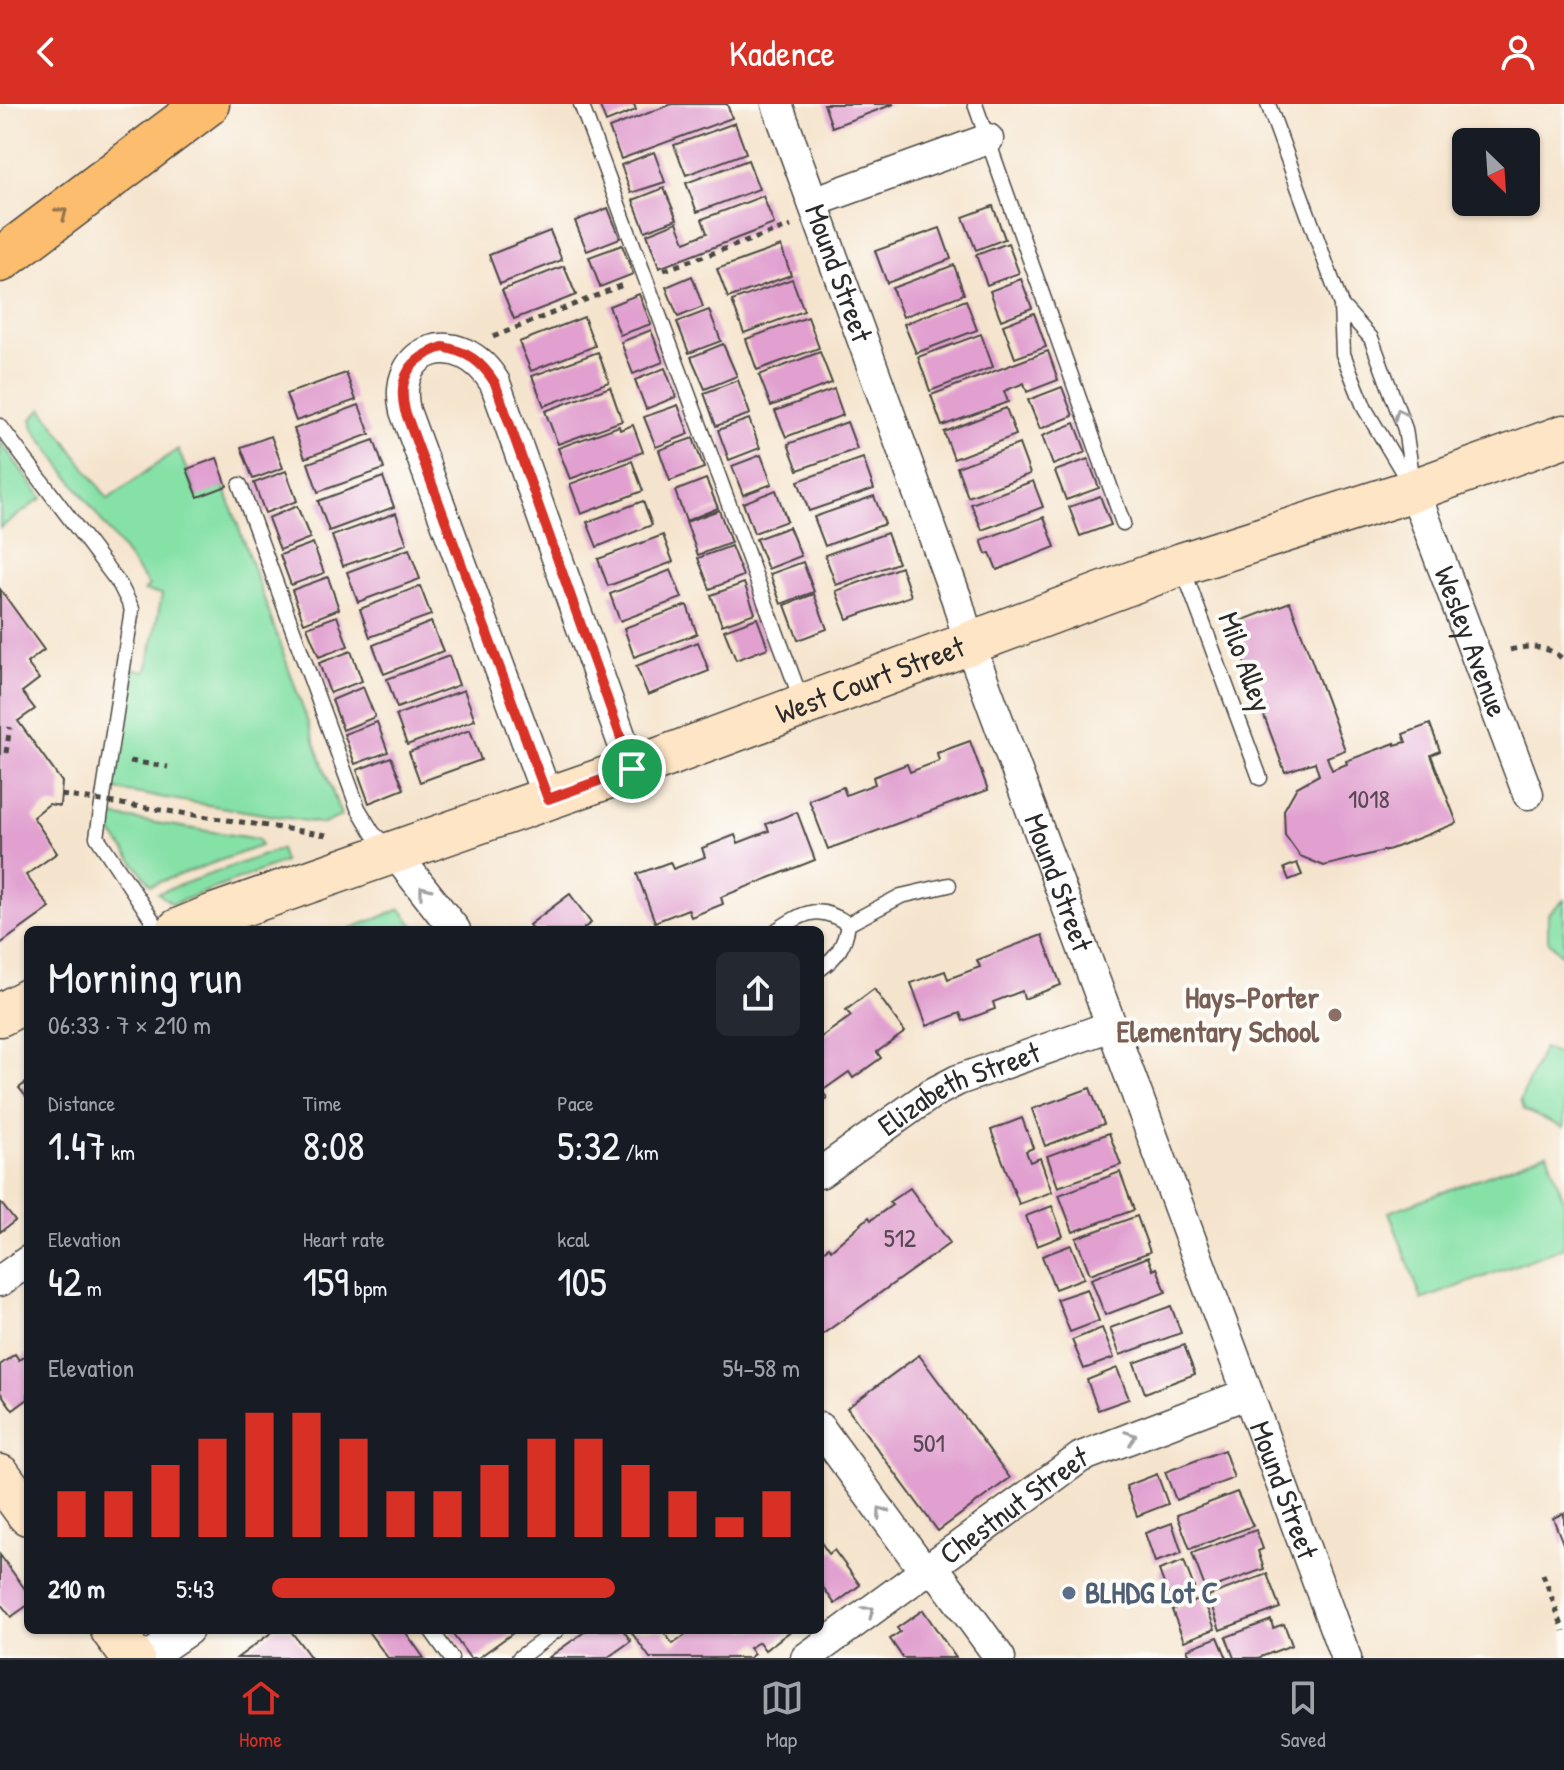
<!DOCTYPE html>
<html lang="en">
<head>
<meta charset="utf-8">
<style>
  :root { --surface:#171b24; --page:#242831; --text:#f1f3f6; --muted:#9ea1a6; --line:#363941; --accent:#d93025 }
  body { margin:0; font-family:"Patrick Hand",sans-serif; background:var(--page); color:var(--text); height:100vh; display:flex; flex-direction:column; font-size:30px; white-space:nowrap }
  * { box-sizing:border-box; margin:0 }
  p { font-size:26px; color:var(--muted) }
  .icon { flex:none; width:44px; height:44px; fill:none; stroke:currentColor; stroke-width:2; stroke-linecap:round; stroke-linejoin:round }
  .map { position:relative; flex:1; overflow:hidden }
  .panel { position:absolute; left:24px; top:822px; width:800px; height:708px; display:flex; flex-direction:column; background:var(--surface); border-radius:12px; box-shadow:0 2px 6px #0004 }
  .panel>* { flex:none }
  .needle { width:52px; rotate:155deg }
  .tools { position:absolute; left:1452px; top:24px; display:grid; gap:16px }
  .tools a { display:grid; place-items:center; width:88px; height:88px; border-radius:12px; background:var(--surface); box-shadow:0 2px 6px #0004; font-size:40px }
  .pin { position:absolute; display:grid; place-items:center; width:68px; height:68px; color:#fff; margin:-34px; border:4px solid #fff; border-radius:50%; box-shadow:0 2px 8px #0007 }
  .round { display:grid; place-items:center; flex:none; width:84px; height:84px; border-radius:12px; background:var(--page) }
  .summary { display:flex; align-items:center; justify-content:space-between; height:136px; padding:0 24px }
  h1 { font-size:44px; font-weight:600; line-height:60px }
  .figures { display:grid; grid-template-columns:repeat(3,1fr); gap:12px; height:136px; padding:8px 24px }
  .figures div { display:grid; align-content:center }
  .figures b { font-size:40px; font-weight:600 }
  .figures small { font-size:22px; font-weight:400 }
  .figures p { font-size:22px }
  .chart { height:224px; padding:16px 24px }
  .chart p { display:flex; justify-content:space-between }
  .chart svg { width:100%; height:144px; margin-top:8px; stroke:var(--accent); stroke-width:6 }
  ul { padding:0 24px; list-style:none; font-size:26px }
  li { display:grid; grid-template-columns:128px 96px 1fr; align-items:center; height:60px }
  li i { height:20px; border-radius:10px; background:var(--accent) }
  header { display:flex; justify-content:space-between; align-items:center; height:104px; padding:0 24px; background:var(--accent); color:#fff; font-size:36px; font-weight:600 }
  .tabs { display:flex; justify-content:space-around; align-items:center; height:112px; border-top:2px solid var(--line); background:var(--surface); font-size:22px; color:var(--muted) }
  .tabs a { display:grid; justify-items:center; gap:4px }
  .tabs .active { color:var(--accent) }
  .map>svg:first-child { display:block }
</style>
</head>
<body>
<header><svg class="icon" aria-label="back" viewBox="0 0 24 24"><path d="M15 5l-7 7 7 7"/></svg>Kadence<svg class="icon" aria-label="person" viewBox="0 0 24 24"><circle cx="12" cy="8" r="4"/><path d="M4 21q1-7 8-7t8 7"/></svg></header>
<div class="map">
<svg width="1564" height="1554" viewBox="0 0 1564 1554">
  <rect width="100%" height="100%" fill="#fdfcf7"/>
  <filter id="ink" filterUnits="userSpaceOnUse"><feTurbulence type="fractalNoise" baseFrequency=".0125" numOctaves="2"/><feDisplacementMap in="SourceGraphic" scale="16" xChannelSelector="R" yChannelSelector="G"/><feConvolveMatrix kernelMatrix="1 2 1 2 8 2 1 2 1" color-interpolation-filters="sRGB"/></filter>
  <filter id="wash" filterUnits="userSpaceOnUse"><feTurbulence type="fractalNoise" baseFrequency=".006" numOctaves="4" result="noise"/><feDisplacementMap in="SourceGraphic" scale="32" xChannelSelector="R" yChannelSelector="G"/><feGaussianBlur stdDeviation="1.8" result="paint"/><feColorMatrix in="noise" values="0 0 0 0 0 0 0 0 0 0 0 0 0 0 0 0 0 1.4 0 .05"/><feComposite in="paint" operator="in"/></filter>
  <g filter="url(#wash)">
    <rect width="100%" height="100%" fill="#f5e4cd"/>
    <g fill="#86e1a7" stroke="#588669" stroke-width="2">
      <polygon points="42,304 108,395 178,345 197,392 224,382 341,712 324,720 109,685 132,565 147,567 162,490 144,487 149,482 34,325 32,315"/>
      <polygon points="0,337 42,394 0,424"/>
      <polygon points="105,711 258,735 261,742 151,781 109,725"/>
      <polygon points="280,745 284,758 173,800 158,789"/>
      <polygon points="1564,796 1564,853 1548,836 1548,810"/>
      <polygon points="401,805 417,826 347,826"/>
      <polygon points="1543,944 1564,953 1564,1024 1525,1007 1520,997"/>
      <polygon points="1547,1049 1564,1096 1564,1143 1422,1196 1389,1108"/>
    </g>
    <g id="blocks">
      <g fill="#e1a0d0">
        <polygon points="599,0 634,0 636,6 606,18"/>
        <polygon points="672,0 727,0 732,14 621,55 609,24"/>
        <polygon points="824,0 894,0 832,23"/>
        <polygon points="735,19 746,49 686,71 674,41"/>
        <polygon points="654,48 665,78 631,89 621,61"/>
        <polygon points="748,56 759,85 697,108 686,79"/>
        <polygon points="664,84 677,115 645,127 633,96"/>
        <polygon points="763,92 774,120 659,164 647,130 677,118 685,138 707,129 702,115"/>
        <polygon points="993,102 1005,135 976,146 963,113"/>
        <polygon points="608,104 620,134 587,147 575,117"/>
        <polygon points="940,124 951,155 887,179 875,147"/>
        <polygon points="550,127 562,156 500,180 489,151"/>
        <polygon points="1008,139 1019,169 987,181 976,151"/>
        <polygon points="622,141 633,170 600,183 589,153"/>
        <polygon points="781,142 791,171 728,194 717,165"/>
        <polygon points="954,161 964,190 903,213 892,184"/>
        <polygon points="564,162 576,191 514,215 502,186"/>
        <polygon points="692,172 703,203 678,213 666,183"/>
        <polygon points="792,175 804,207 744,229 732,197"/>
        <polygon points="1021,175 1032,204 1001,216 990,187"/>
        <polygon points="639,190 651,220 620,231 609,202"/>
        <polygon points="966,196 977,226 916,249 904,220"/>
        <polygon points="709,206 721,237 689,249 677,218"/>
        <polygon points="1034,209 1046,243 1015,254 1003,221"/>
        <polygon points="584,213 595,242 531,267 519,238"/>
        <polygon points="808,213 819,244 757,266 746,235"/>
        <polygon points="651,226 663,258 633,270 621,238"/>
        <polygon points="981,230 993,263 930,287 918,253"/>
        <polygon points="723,240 737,272 705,285 691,253"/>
        <polygon points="1048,247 1058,276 1027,288 1024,279 1004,287 1008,298 942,322 931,291"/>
        <polygon points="598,248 609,278 544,302 532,272"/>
        <polygon points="820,248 832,279 771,302 759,271"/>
        <polygon points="665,264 676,293 646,305 635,276"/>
        <polygon points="346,269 356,296 296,317 286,290"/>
        <polygon points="738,276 750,310 716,322 704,289"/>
        <polygon points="610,283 622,317 558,340 545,307"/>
        <polygon points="1062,283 1073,312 1040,325 1028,296"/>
        <polygon points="834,285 843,311 786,333 775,307"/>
        <polygon points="359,301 370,330 305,354 294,325"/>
        <polygon points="678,301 689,330 656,343 644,313"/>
        <polygon points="1006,304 1016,331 954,355 944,328"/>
        <polygon points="749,315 760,344 729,356 718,326"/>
        <polygon points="847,318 857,345 798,366 788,340"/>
        <polygon points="1075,319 1086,348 1053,361 1042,332"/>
        <polygon points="633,321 643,348 570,375 558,344 619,322 620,326"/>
        <polygon points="271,332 283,364 253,375 241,343"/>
        <polygon points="693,334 704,364 670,377 659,346"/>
        <polygon points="374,336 384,365 318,388 308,359"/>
        <polygon points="1019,340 1030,370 968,393 957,363"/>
        <polygon points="761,351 772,380 743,391 732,362"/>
        <polygon points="217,354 227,382 198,393 187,365"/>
        <polygon points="863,354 874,385 809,407 798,377"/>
        <polygon points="1088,355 1099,384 1066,396 1055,367"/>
        <polygon points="632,357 643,387 581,410 570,380"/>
        <polygon points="286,367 297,397 265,409 254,379"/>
        <polygon points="383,373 394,403 329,427 318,397"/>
        <polygon points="706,375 718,404 686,417 675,387"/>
        <polygon points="1033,377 1043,403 982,426 971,400"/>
        <polygon points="776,386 787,417 754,429 743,399"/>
        <polygon points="874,392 885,420 825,442 814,413"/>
        <polygon points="1100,392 1111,421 1080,432 1069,403"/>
        <polygon points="643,397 652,421 597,443 587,418"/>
        <polygon points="297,402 310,434 280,446 268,414"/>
        <polygon points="719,406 731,439 698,451 686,418"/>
        <polygon points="396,409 407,440 343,462 332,432"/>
        <polygon points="1044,413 1055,443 997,466 990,449 986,450 981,436"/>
        <polygon points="789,423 801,452 768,465 756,435"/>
        <polygon points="887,429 898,459 836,481 825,451"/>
        <polygon points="663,431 673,458 608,482 598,455"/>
        <polygon points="313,439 324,469 291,481 280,451"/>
        <polygon points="731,442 743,472 710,485 698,454"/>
        <polygon points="409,445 420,475 358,498 347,468"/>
        <polygon points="803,458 814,488 781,500 770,470"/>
        <polygon points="901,463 911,492 847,515 836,487"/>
        <polygon points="671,466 682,494 620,517 610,490"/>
        <polygon points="328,473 339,505 304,519 292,486"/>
        <polygon points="744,479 755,509 722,521 711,491"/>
        <polygon points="420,482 431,511 370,533 360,505"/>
        <polygon points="0,485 44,546 27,559 39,575 22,588 35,605 18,617 62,678 60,702 49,700 33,713 57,749 26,771 50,804 0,840"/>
        <polygon points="814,490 827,525 798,536 785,501"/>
        <polygon points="1290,498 1345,646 1327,653 1332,666 1347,660 1346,657 1395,639 1395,641 1406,638 1403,630 1430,620 1440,647 1431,651 1457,719 1391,745 1324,762 1300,752 1285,731 1284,706 1297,683 1319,671 1315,658 1285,668 1230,521"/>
        <polygon points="687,501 697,530 634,553 624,524"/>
        <polygon points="337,512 348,542 319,553 307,523"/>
        <polygon points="757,514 768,544 736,556 724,526"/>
        <polygon points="431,518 443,547 384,570 373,541"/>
        <polygon points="698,538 709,567 648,591 636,562"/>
        <polygon points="351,547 362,577 330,589 319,559"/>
        <polygon points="449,552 459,581 397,604 387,575"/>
        <polygon points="363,583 375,613 343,626 332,596"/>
        <polygon points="464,586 475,616 407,641 396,611"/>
        <polygon points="377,618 388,648 355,660 344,630"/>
        <polygon points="470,626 481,656 420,678 409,648"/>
        <polygon points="970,637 988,686 828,745 809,696 843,683 846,691 875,680 873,673 907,660 910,668 939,657 937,649"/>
        <polygon points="391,653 404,685 369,699 357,666"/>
        <polygon points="797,708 815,756 721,793 723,800 691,813 688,805 655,818 637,770 670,758 673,765 705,753 702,744 735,731 738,739 769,727 766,720"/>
        <polygon points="1297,759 1302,771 1289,776 1284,764"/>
        <polygon points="570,790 591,819 584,824 586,826 533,826 529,821"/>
        <polygon points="1042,831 1061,881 1024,895 1022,887 993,898 995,905 963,917 960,909 927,922 911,879 945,867 948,875 980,863 977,856"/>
        <polygon points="874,885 905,928 877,948 881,954 853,974 849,968 822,987 827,994 820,998 820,934 851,912 846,906"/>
        <polygon points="28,977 28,995 19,984"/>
        <polygon points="1090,984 1104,1020 1045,1042 1032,1005"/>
        <polygon points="1022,1014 1033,1044 1026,1047 1030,1058 1040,1054 1052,1088 1019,1100 991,1026"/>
        <polygon points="1109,1029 1121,1061 1058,1083 1047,1052"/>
        <polygon points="1120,1068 1134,1106 1073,1128 1059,1091"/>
        <polygon points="910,1084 950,1139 820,1232 820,1149 829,1143 831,1146 869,1113 871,1116 892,1101 889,1098"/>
        <polygon points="0,1098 15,1117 0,1128"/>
        <polygon points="1052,1102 1063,1132 1037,1142 1026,1112"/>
        <polygon points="1137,1112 1150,1148 1090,1170 1076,1134"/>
        <polygon points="1071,1141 1084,1174 1055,1185 1042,1152"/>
        <polygon points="1148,1153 1153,1166 1157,1164 1166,1188 1105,1211 1091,1175"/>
        <polygon points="1087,1185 1099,1217 1070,1228 1057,1195"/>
        <polygon points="1171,1202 1181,1229 1120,1251 1110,1224"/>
        <polygon points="1102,1224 1114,1254 1084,1265 1072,1236"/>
        <polygon points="1184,1241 1195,1270 1145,1289 1134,1259"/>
        <polygon points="28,1249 28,1295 13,1306 0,1288 0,1261 15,1250 19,1256"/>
        <polygon points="919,1251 1010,1374 938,1427 847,1304"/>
        <polygon points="1117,1264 1129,1295 1098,1306 1087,1276"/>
        <polygon points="1224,1346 1234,1374 1176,1396 1165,1368"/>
        <polygon points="1157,1370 1168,1400 1137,1412 1126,1382"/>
        <polygon points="1237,1388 1253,1422 1190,1445 1177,1411"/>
        <polygon points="1564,1409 1564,1442 1553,1414"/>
        <polygon points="1172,1419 1182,1449 1155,1458 1145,1429"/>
        <polygon points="1256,1426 1263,1445 1258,1447 1264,1465 1206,1486 1192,1449"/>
        <polygon points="820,1437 829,1450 834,1446 860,1481 835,1500 820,1479"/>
        <polygon points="0,1451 28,1489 28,1501 11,1513 0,1499"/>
        <polygon points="1184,1457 1195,1486 1170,1496 1159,1466"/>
        <polygon points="1267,1470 1280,1504 1220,1526 1208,1492"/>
        <polygon points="1203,1494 1215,1525 1184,1537 1172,1506"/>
        <polygon points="923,1506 956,1554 903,1554 890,1535 900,1528 897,1524"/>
        <polygon points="1271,1516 1273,1524 1284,1520 1292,1541 1258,1554 1234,1554 1226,1533"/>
        <polygon points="275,1526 290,1526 311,1554 237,1554"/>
        <polygon points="367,1526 404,1526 424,1554 388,1554"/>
        <polygon points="454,1526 517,1526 478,1554 470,1554 451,1528"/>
        <polygon points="587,1526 623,1526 631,1537 607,1554 548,1554"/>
        <polygon points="635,1526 662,1526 673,1540 693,1526 792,1526 765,1546 759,1538 749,1544 754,1550 749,1554 650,1554 632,1529"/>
        <polygon points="1218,1533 1227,1554 1191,1554 1187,1545"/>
      </g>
    </g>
  </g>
  <g filter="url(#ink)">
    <use href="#blocks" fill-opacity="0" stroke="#494743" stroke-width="2"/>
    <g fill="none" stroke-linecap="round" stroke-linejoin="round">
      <defs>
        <g id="lane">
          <polyline points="581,0 802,598"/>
          <polyline points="975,0 1123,419"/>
          <polyline points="1268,0 1341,201 1343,250 1365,305 1411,382"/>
          <polyline points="1341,201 1371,234 1405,325 1413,378"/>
          <polyline points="0,322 120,481 132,505 97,733 159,826"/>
          <polyline points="240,381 358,704 373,729 391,745"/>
          <polyline points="1183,465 1260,674"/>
          <polyline points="848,820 901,792 949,781"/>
          <path d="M777,826c27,-18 42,-26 71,-6"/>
          <path d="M820,865c17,-12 25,-24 28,-45"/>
          <polyline points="431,1526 451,1554"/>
          <polyline points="519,1554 557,1526"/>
        </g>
        <g id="street">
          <path id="s1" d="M777,0l180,496 12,42 377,1016"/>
          <polyline points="813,98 988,35"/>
          <path id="s2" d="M1414,386l114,304"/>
          <path d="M548,695l-143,-388c-15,-64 55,-87 90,-28l137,386"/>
          <polyline points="394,748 455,826"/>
          <path id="s3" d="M820,1069l111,-79 27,-14 153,-54"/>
          <polyline points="0,1177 28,1157"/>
          <polyline points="820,1324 924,1466 941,1473 1000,1554"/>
          <polyline points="147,1554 188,1526"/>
          <path id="s4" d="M806,1554l275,-201 165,-63"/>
        </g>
        <g id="secondary">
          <path id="s5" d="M178,826l36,-15 418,-146 550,-205 232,-74 150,-54"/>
          <polyline points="0,911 28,896"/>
          <polyline points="0,1372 28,1410"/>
          <polyline points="112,1526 133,1554"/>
        </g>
        <polyline id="primary" points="0,156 207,0"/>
      </defs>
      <use href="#lane" stroke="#494743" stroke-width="17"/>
      <use href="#street" stroke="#494743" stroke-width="33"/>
      <use href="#secondary" stroke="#494743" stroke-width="45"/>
      <use href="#primary" stroke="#494743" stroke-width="47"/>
      <g stroke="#494743" stroke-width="5" stroke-dasharray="6 6" stroke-linecap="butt">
        <polyline points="664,166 791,122"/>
        <polyline points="493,233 625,180"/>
        <path d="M1510,546c21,-5 37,-5 54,10"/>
        <polyline points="6,649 10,623"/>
        <polyline points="130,657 168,663"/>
        <polyline points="261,721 327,731"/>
        <polyline points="1543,1470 1564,1527"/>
      </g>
      <use href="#lane" stroke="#fff" stroke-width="14"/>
      <use href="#street" stroke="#fff" stroke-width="30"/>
      <use href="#secondary" stroke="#fee5c5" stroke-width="42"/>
      <use href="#primary" stroke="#fcbd6e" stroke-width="44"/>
      <polyline stroke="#494743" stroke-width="5" stroke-dasharray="6 6" stroke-linecap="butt" points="61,691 261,721"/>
    </g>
    <defs><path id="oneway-chevron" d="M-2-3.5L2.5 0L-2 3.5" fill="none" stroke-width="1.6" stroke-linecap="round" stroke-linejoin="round" transform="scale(2)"/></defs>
    <use stroke="#94744c" href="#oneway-chevron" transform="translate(62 109) rotate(-37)"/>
    <g stroke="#a0a0a0">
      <use href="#oneway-chevron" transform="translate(1400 310) rotate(-111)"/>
      <use href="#oneway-chevron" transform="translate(424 787) rotate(-128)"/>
      <use href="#oneway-chevron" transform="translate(1131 1333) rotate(-20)"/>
      <use href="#oneway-chevron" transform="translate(882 1408) rotate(-126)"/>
      <use href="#oneway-chevron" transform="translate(869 1507) rotate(-37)"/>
    </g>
  </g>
  <g fill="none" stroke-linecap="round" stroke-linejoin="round" filter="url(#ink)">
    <defs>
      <path id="route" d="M443,243c25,5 38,14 52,36l137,386 -84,30 -143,-388c-8,-34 5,-53 38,-64z"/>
    </defs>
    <use href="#route" stroke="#fff" stroke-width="16"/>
    <use href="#route" stroke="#d93025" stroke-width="10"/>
  </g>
  <circle fill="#8d6e63" stroke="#fdfcf7" stroke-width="3" cx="1335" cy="911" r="8"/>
  <circle fill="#5c6f8a" stroke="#fdfcf7" stroke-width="3" cx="1069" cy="1489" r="8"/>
  <g text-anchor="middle" stroke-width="8" stroke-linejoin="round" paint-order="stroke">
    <g font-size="26" fill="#584854">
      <text x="1369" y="704">1018</text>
      <text x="900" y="1143">512</text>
      <text x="929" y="1348">501</text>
    </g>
    <g font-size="30" fill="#2b2b2b" stroke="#fdfcf7">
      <text dy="10" stroke="none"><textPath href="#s1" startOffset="180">Mound Street</textPath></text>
      <text dy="10" stroke="none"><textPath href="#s2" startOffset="162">Wesley Avenue</textPath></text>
      <text transform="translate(1245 558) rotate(70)" y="10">Milo Alley</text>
      <text dy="10" stroke="none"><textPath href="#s5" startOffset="736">West Court Street</textPath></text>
      <text dy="10" stroke="none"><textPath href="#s1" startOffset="828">Mound Street</textPath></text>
      <text dy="10" stroke="none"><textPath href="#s3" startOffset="164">Elizabeth Street</textPath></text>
      <text dy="10" stroke="none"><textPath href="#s1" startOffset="1476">Mound Street</textPath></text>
      <text dy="10" stroke="none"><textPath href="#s4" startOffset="258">Chestnut Street</textPath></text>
    </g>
    <g font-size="30" font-weight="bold" fill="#785e54" stroke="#fdfcf7" text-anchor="end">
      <text x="1319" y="904">Hays-Porter<tspan x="1319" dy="34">Elementary School</tspan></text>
    </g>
    <g font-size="30" font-weight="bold" fill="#4e5e75" stroke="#fdfcf7" text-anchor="start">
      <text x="1085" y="1499">BLHDG Lot C</text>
    </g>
  </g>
</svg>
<div class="tools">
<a><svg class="needle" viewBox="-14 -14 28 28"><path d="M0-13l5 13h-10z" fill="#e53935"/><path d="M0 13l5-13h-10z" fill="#9ea1a6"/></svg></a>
</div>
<div class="pin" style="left:632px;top:665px;background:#1e9e55"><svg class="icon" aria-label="arrive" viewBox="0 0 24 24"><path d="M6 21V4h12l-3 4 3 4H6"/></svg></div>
<section class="panel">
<div class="summary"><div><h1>Morning run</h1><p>06:33 · 7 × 210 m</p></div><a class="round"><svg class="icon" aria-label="share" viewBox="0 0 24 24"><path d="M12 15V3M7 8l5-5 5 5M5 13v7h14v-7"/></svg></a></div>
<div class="figures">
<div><p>Distance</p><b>1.47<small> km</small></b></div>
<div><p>Time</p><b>8:08</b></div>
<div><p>Pace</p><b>5:32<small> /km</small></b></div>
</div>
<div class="figures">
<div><p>Elevation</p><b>42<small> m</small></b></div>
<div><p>Heart rate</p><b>159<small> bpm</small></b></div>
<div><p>kcal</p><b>105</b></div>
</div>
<div class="chart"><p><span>Elevation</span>54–58 m</p>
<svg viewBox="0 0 160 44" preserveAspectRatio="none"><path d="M5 44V30M15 44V30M25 44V22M35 44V14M45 44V6M55 44V6M65 44V14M75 44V30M85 44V30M95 44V22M105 44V14M115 44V14M125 44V22M135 44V30M145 44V38M155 44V30"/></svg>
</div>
<ul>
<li><b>210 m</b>5:43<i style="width:65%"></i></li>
</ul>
</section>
</div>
<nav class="tabs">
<a class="active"><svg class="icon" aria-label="home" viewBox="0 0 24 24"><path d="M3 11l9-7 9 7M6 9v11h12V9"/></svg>Home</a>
<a><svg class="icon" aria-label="map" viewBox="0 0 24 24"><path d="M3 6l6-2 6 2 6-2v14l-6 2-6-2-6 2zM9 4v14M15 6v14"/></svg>Map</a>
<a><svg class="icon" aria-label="saved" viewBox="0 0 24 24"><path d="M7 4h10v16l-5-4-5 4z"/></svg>Saved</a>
</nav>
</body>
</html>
